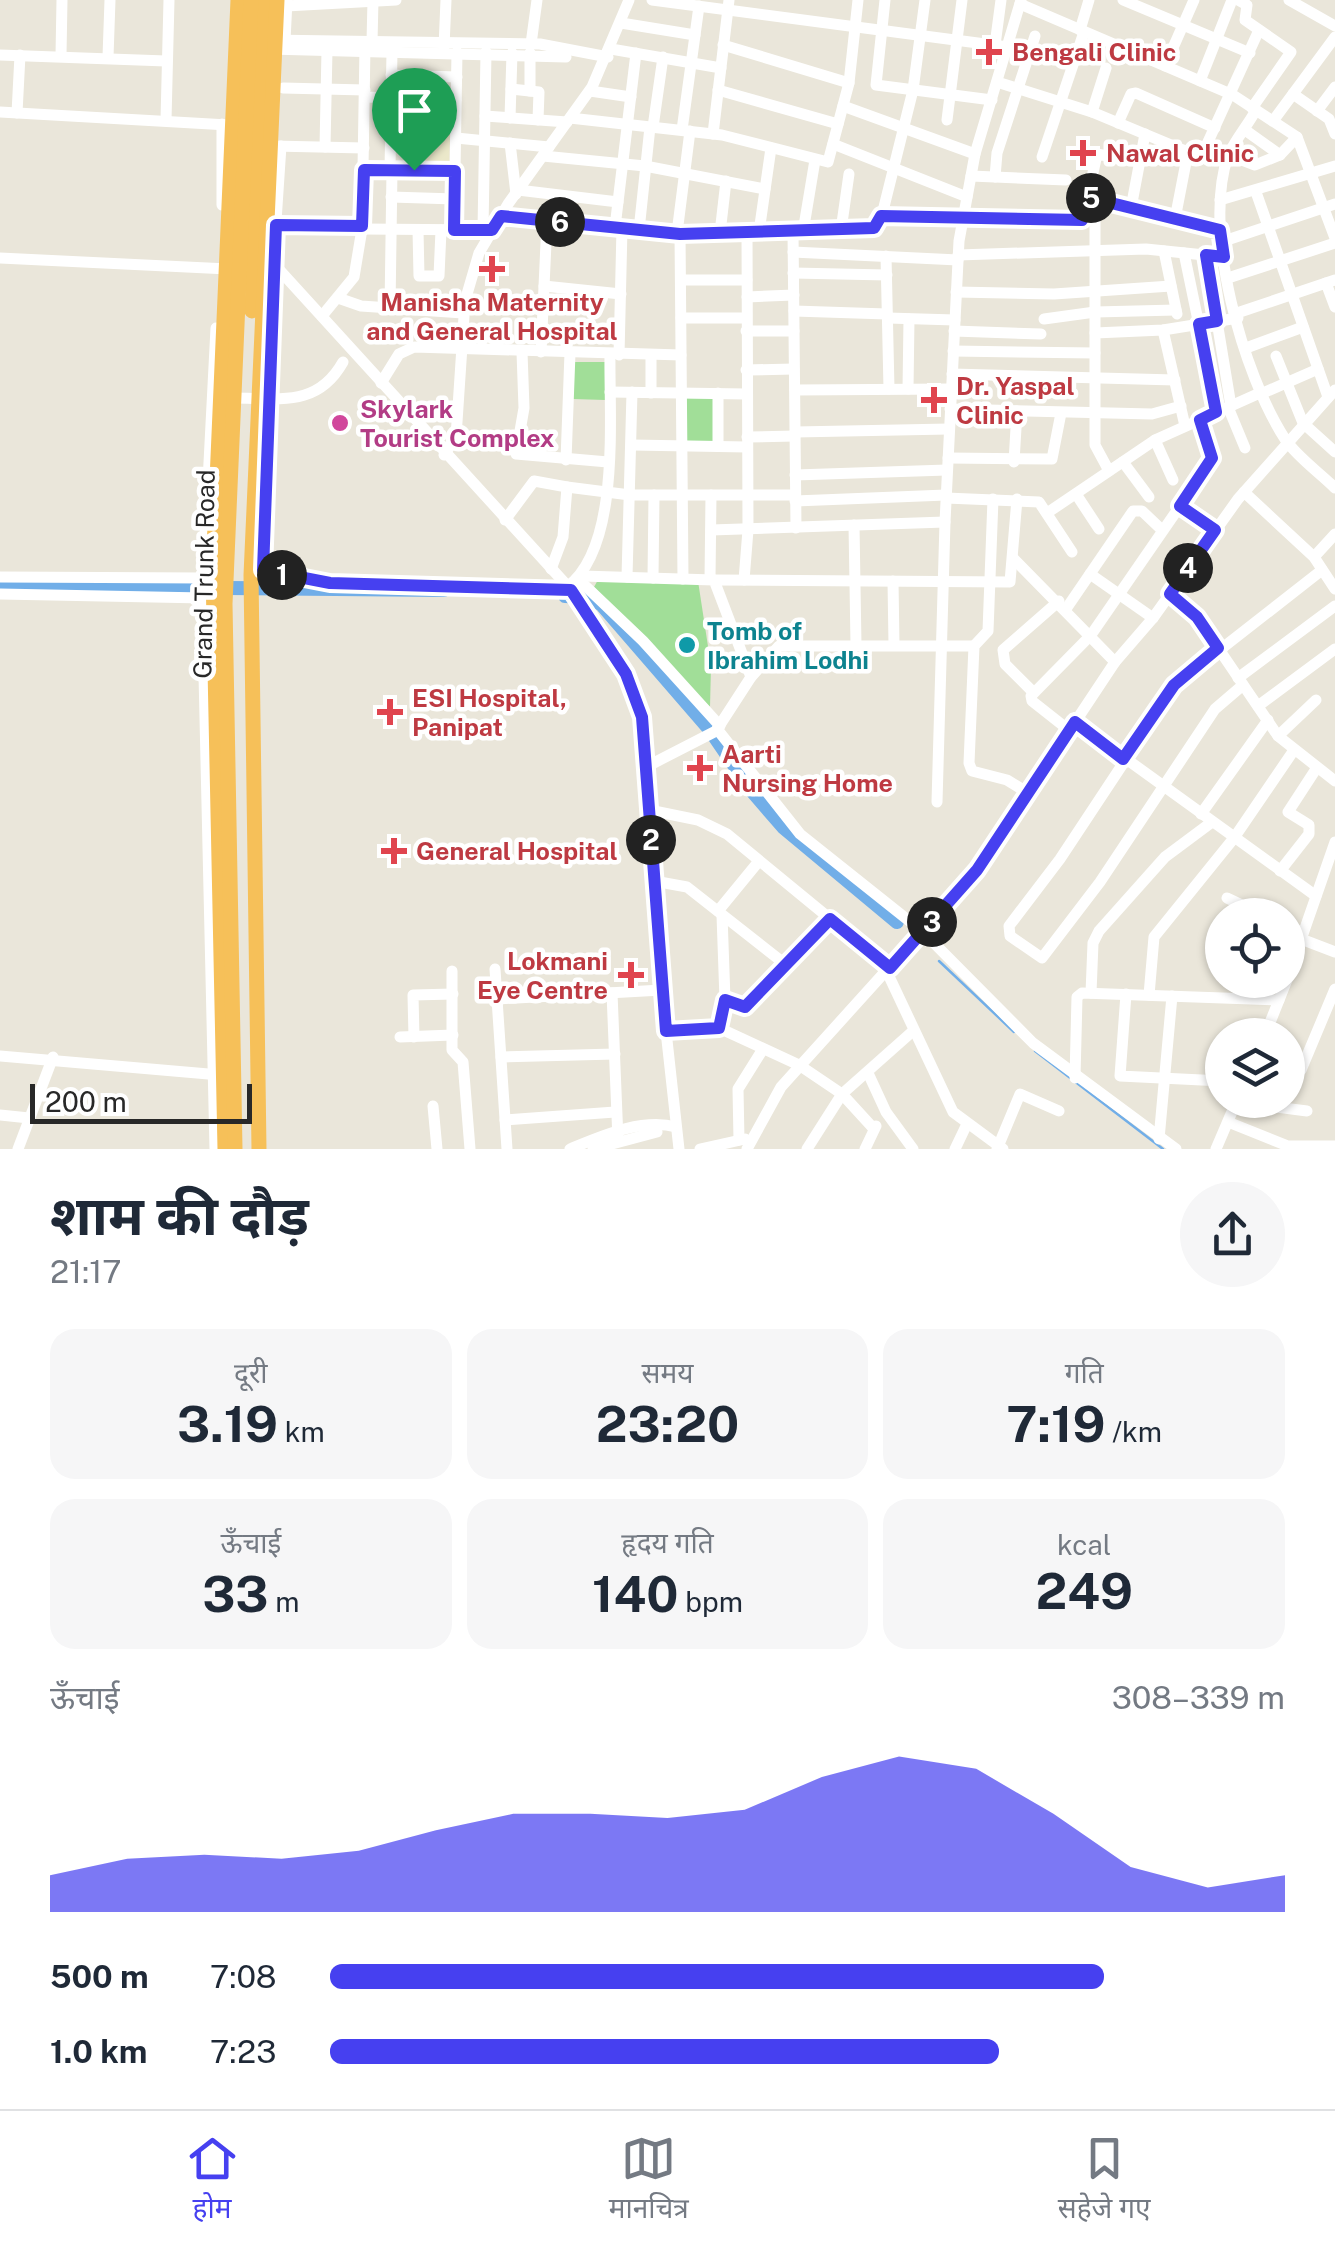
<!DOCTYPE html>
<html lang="hi">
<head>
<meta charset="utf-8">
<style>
  :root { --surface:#fff; --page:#f6f6f7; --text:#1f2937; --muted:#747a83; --line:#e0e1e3; --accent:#4640f0 }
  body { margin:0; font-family:"Public Sans","Noto Sans Devanagari",sans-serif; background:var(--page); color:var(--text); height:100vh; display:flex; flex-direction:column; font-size:38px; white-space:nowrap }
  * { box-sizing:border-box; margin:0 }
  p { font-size:32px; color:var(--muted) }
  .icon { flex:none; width:55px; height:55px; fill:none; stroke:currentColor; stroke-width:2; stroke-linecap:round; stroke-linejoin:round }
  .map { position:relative; height:1149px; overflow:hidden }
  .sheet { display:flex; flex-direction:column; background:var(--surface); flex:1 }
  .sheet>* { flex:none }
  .controls { position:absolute; left:1205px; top:898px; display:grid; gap:20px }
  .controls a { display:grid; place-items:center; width:100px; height:100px; border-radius:50%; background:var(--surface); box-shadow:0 2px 8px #0004; font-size:50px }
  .scale { position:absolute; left:30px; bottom:25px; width:222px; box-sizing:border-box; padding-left:10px; border:5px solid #282828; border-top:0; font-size:28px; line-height:35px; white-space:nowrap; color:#282828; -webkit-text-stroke:8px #fff; paint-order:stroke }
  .pin { position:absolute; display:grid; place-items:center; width:85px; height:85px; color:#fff; margin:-102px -42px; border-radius:50% 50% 50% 0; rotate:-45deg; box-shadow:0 0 10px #0007 }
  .pin .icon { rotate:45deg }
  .km { position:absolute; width:50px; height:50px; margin:-25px; border-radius:50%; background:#222; color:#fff; font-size:28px; line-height:50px; text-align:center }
  .round { display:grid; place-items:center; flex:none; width:105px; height:105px; border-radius:52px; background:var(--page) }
  .headline { display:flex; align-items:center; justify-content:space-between; height:170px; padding:0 50px }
  h1 { font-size:55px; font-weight:700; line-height:75px }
  .stats { display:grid; grid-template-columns:repeat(3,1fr); gap:15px; height:170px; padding:10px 50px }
  .stats div { display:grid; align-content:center; border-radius:25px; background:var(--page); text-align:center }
  .stats b { font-size:50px; font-weight:700 }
  .stats small { font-size:28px; font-weight:400 }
  .stats p { font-size:28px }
  .chart { height:280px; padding:20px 50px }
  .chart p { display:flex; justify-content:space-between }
  .chart svg { width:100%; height:180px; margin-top:10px; fill:var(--accent); opacity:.7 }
  ul { padding:0 50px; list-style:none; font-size:32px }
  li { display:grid; grid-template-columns:160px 120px 1fr; align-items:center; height:75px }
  li i { height:25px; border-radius:12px; background:var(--accent) }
  .tab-bar { display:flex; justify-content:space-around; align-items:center; height:140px; border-top:2px solid var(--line); background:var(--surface); font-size:28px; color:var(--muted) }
  .tab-bar a { display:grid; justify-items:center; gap:5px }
  .tab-bar .on { color:var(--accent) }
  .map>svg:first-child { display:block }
</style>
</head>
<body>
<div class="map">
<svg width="1335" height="1149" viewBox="0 0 1335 1149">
  <rect width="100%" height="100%" fill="#eae6da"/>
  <polygon fill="#ebe8ca" points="418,103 451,103 449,167 417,167"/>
  <g fill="#a1de98">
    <polygon points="574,362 605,362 605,400 573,399"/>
    <polygon points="714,396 715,441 685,442 684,397"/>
    <polygon points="599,578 698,581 711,666 710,707 594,587"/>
  </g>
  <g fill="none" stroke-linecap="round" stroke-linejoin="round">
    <g stroke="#71aee8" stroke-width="2.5">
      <polyline points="939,961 1014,1032"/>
      <polyline points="1035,1051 1163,1149"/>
    </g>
    <g stroke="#71aee8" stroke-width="14">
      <polyline points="0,586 444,590"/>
      <polyline points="565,596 585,597 601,604 710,730 751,790 783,827 897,922"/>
    </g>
    <g stroke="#fff" stroke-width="11">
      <polyline points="652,0 1008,47"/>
      <polyline points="885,0 876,85 992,100"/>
      <polyline points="1123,0 1250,53"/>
      <polyline points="1238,0 1247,5 1245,20 1291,52 1252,108"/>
      <polyline points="1289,0 1335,26"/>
      <polyline points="1020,4 1233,95 1297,137 1335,238"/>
      <polyline points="286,6 396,0"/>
      <polyline points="621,23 695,35"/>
      <polyline points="1080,30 1089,0"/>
      <polyline points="268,40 540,44 608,57"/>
      <polyline points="285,41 287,0"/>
      <polyline points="372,42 373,0"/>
      <polyline points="531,44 537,0"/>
      <polyline points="723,45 849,83"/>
      <polyline points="995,45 1001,0"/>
      <polyline points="444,47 446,0"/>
      <polyline points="270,49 566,57"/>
      <polyline points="611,49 721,68"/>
      <polyline points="0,55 166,61"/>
      <polyline points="61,55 62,0"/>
      <polyline points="108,57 110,0"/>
      <polyline points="1165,66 1194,0"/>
      <polyline points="391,75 457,77"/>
      <polyline points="1200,81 1232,0"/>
      <polyline points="997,82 1092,112 1188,152 1229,155 1255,165 1280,155 1297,137"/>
      <polyline points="283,88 365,90"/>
      <polyline points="511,89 539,92 538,120"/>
      <polyline points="718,90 838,124"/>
      <polyline points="530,91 530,53"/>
      <polyline points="590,91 631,97"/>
      <polyline points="1293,94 1329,119 1335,134"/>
      <polyline points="365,97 456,100"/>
      <polyline points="843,106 975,154"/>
      <path d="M1256,110c-8,15 -22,31 -28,46 -26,75 15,218 57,283 12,18 34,33 50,49"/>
      <polyline points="1317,111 1335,87"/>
      <polyline points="0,112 228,125"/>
      <polyline points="1092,112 1106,68"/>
      <polyline points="17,113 20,55"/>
      <polyline points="485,116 567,122"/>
      <polyline points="510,118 512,53"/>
      <polyline points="570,118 722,135 828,162 849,83 858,0"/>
      <polyline points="166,120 169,0"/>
      <polyline points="947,120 962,0"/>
      <polyline points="1273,121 1335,37"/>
      <polyline points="1118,123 1131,94 1136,93 1215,128"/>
      <polyline points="653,127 663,57"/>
      <polyline points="682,130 699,6"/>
      <polyline points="1245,130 1280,155"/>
      <polyline points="713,134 729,0"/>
      <polyline points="456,138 549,147"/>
      <polyline points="510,143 516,194"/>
      <polyline points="833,144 967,197"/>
      <polyline points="273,146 364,148"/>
      <polyline points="325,147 327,50"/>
      <polyline points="1202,155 1259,30"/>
      <polyline points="543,156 645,166 765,189"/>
      <polyline points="1042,157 1084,32"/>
      <polyline points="363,169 455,171"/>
      <polyline points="390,170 392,51"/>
      <polyline points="414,170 415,99"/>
      <polyline points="971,176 1066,180"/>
      <polyline points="995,177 997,153 1035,36"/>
      <polyline points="518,190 618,202"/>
      <polyline points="1256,192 1328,397"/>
      <polyline points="391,197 455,199"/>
      <polyline points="1087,197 1220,230"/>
      <polyline points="1220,200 1335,166"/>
      <polyline points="222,205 222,124"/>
      <polyline points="1131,208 1145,134"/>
      <polyline points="881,216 1095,221 1095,445 1109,471"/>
      <polyline points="501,217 680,234 874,228 880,223 913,90 925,0"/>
      <polyline points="1083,219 1097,154 1139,162"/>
      <polyline points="1175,219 1188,152"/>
      <polyline points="276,225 363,226"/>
      <polyline points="615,227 636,53"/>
      <polyline points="362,229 488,230"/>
      <polyline points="418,230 419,276 439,276 441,230"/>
      <polyline points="454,230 457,52"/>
      <polyline points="483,230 486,52"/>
      <polyline points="639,230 650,127"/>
      <polyline points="841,230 849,174"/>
      <polyline points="759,232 771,148"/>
      <polyline points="793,232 796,528"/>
      <polyline points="803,232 815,160"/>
      <polyline points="677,233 690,131"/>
      <polyline points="720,233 726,181"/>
      <polyline points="680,234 683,579"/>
      <polyline points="1221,242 1335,204"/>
      <polyline points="1164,251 1177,314"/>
      <polyline points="793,252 958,260"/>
      <polyline points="264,253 572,591 626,675 642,717 664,1013 679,1149"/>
      <polyline points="1184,253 1217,412"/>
      <polyline points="958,255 1146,249 1224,257"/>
      <polyline points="1206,255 1231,406"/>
      <polyline points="886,256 889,389"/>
      <polyline points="0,258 228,269"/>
      <polyline points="793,273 887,275"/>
      <polyline points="1228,278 1335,243"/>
      <polyline points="681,280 747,280"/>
      <polyline points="1326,283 1335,307"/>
      <polyline points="544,286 621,294"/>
      <polyline points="956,292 1054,294 1171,286"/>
      <polyline points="271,297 281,146"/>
      <polyline points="747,297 794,295"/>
      <polyline points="338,298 361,306 463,313"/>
      <polyline points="390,308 392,170"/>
      <polyline points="794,311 887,314"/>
      <polyline points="1237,313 1335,280"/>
      <polyline points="322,316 354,277 362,229 365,46"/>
      <polyline points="681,318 746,318"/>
      <polyline points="888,318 955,320"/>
      <polyline points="1044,319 1095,312 1176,310"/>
      <polyline points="1163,330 1185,426"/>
      <polyline points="746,331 794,331"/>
      <polyline points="954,331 1041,334"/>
      <polyline points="1095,333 1163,330 1238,318"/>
      <polyline points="1246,348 1303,327"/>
      <polyline points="953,351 1095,353"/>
      <polyline points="522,352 524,408 516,454 608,462"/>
      <polyline points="541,352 547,221"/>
      <polyline points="619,355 622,228"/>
      <polyline points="651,355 651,393"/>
      <polyline points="1276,356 1303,423 1335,452"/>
      <polyline points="268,370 264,572 330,583 571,591"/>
      <polyline points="746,370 794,369"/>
      <polyline points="952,374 1175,380"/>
      <polyline points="381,383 399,354 414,347 681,355"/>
      <polyline points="908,389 909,319"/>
      <polyline points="795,390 951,389"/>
      <polyline points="610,392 746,394"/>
      <polyline points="718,393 718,446"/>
      <polyline points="1263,393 1318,369"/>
      <path d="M227,398c48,-1 89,12 116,-36"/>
      <polyline points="1228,407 1245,448"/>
      <polyline points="950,409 1152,414 1181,406"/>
      <polyline points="795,432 949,429"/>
      <polyline points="747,437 795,436"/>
      <polyline points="1155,440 1173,480"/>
      <polyline points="632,445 747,447"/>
      <polyline points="444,455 456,437 465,301 479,253 508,204 592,87 629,0"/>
      <polyline points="948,458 1052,459 1061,413"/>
      <polyline points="566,460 570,353"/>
      <polyline points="1014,462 1017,411"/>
      <polyline points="1123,462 1149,497"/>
      <polyline points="795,475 947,470"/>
      <polyline points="1244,492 1314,557 1335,589"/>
      <polyline points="1076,494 1099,529"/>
      <polyline points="946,498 1039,502 1072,552"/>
      <polyline points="993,499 988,631 974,646 969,763 972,771 1007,780 1030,794"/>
      <polyline points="795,501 946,495"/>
      <polyline points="1179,505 1215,530"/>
      <polyline points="1047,513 1155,440 1262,392"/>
      <polyline points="505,520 534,481 567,487"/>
      <polyline points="854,525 856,645"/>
      <polyline points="711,530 945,522"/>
      <polyline points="1314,557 1335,534"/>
      <polyline points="1014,559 1115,662"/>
      <polyline points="551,569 563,537 567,487 630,495 795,495"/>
      <polyline points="1090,574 1153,618"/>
      <polyline points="582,576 714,580 751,677"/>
      <polyline points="0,577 203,578 216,328"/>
      <polyline points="627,577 632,392"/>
      <polyline points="653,578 654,495"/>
      <polyline points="578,579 643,641 720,726"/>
      <polyline points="710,579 711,495"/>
      <polyline points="714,580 1010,582 1017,499"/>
      <polyline points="744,580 748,530 747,233"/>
      <polyline points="893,581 894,645"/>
      <path d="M567,587c54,-40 42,-170 43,-232"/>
      <polyline points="0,594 204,598 204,675"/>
      <polyline points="1169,595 1197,617 1278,736 1335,781"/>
      <polyline points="1066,609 1133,511 1142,511 1162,530"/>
      <polyline points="213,675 204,675 215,1149"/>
      <polyline points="1238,678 1335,606"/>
      <polyline points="1243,685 1215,709 1100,882 1042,958 1010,936 1009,926 1060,859 1175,685 1322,570"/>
      <polyline points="1033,692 1005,664 1003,650 1059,601"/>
      <polyline points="1258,706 1335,649"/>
      <polyline points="1075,722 1316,896"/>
      <polyline points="717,729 800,834 923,932 1033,1043 1176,1149"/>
      <polyline points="1070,731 1032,701 1031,696 1091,635 1209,464 1212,452 1200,420"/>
      <polyline points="1278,736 1316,700"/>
      <polyline points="646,767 716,731 751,677 779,646 974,646"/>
      <polyline points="937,802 945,522 959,241 975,154 1021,0"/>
      <polyline points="649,810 698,820 727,834 890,968"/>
      <polyline points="1201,814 1268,720"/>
      <polyline points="1280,871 1309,834 1309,825 1288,812 1316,769"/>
      <polyline points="654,881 687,887 785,964"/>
      <polyline points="1227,898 1263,915"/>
      <polyline points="718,911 759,861"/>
      <polyline points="1288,926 1303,933"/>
      <polyline points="1301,939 1335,952"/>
      <polyline points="495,969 507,1149"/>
      <polyline points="452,971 452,1050 463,1062 470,1149"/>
      <polyline points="887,972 953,1112 1003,1149"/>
      <polyline points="1288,977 1335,842"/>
      <polyline points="612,993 618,1140"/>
      <polyline points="1091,993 1093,943 1099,931 1165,857 1212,822"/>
      <polyline points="1126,994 1120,1076 1222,1081"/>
      <polyline points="1149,995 1154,937 1234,838 1294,750"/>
      <polyline points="497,999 662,990"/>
      <polyline points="725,1000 745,1007 831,919"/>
      <polyline points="719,1028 725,1000 722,915"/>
      <polyline points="666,1031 719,1028 799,1065 842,1094 874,1129"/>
      <polyline points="1265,1035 1287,980"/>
      <polyline points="400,1037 453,1035"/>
      <polyline points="414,1037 413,995 453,994"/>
      <polyline points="0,1056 220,1075"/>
      <polyline points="501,1057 615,1054"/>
      <polyline points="868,1073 886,1112 913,1149"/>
      <polyline points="1288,1073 1301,1070 1335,989"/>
      <polyline points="1075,1078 1077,997 1082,993 1279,1000"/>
      <polyline points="1237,1102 1307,1111"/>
      <polyline points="433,1106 437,1149"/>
      <polyline points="0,1115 29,1118"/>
      <polyline points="505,1120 615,1112"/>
      <polyline points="1228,1122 1288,1146 1335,1146"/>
      <polyline points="1159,1139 1172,996"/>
      <polyline points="739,1140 738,1089 763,1049"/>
      <polyline points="18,1149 53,1057"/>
      <path d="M570,1149c32,-13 71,-31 106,-22"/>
      <polyline points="593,1149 657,1132"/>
      <polyline points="700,1149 745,1139"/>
      <polyline points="747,1149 781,1087 977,870 1115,662 1153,618 1238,499 1335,390"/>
      <polyline points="807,1149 842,1094 913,1031"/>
      <polyline points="865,1149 876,1126"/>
      <polyline points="955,1149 966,1126"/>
      <polyline points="997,1149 1020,1094 1059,1111"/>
      <polyline points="1216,1149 1237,1100"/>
    </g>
    <g stroke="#f6c059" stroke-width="15">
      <polyline points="252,311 264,0"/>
      <polyline points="225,1149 213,572 238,0"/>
      <polyline points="235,1149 225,604 251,0"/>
      <polyline points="259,1149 251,575 277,0"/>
    </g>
  </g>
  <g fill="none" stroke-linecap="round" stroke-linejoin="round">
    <defs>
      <polygon id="route" points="364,170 455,171 454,230 492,230 501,216 680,234 874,228 881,216 1082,220 1087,197 1220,230 1224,257 1206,255 1217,321 1199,324 1216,412 1200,420 1212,458 1180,506 1215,530 1170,594 1197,617 1218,648 1174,685 1123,759 1075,722 977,870 890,968 830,919 745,1007 725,1000 719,1028 666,1031 642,717 626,674 571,590 330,583 263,570 276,225 362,226"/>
    </defs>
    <use href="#route" stroke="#fff" stroke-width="20"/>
    <use href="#route" stroke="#4640f0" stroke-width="12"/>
  </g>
  <g fill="#e0444e" stroke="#fff" stroke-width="4">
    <path d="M984 37h10v10h10v10h-10v10h-10v-10h-10v-10h10z"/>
    <path d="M1078 138h10v10h10v10h-10v10h-10v-10h-10v-10h10z"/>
    <path d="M487 254h10v10h10v10h-10v10h-10v-10h-10v-10h10z"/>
    <path d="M929 385h10v10h10v10h-10v10h-10v-10h-10v-10h10z"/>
    <path d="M385 697h10v10h10v10h-10v10h-10v-10h-10v-10h10z"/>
    <path d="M695 753h10v10h10v10h-10v10h-10v-10h-10v-10h10z"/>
    <path d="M389 836h10v10h10v10h-10v10h-10v-10h-10v-10h10z"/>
    <path d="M626 960h10v10h10v10h-10v10h-10v-10h-10v-10h10z"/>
  </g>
  <circle fill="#d1479c" stroke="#fff" stroke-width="4" cx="340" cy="423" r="10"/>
  <circle fill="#0f9aa8" stroke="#fff" stroke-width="4" cx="687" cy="645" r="10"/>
  <g text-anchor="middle" stroke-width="9" stroke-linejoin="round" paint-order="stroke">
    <g font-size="25" font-weight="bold" fill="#be3a42" stroke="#fff" text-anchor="start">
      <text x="1012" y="61">Bengali Clinic</text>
      <text x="1106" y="162">Nawal Clinic</text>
      <text x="492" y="311" text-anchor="middle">Manisha Maternity<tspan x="492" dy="29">and General Hospital</tspan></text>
      <text x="956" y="395">Dr. Yaspal<tspan x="956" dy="29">Clinic</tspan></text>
      <text x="412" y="707">ESI Hospital,<tspan x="412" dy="29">Panipat</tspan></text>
      <text x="722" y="763">Aarti<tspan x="722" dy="29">Nursing Home</tspan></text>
      <text x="416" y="860">General Hospital</text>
      <text x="608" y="970" text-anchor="end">Lokmani<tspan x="608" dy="29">Eye Centre</tspan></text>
    </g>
    <g font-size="25" font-weight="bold" fill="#b23c85" stroke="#fff" text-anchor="start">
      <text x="360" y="418">Skylark<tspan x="360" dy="29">Tourist Complex</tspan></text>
    </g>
    <g font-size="25" fill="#282828" stroke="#fff">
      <text transform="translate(204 574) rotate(-89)" y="9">Grand Trunk Road</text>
    </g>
    <g font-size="25" font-weight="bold" fill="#0d838f" stroke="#fff" text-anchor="start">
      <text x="707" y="640">Tomb of<tspan x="707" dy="29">Ibrahim Lodhi</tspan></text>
    </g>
  </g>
</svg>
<div class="controls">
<a><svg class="icon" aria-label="locate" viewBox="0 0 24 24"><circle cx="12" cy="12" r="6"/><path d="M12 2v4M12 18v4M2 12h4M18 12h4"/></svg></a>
<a><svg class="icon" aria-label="layers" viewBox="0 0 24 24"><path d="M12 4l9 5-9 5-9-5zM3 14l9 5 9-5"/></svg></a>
</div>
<div class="scale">200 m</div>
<div class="pin" style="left:414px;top:170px;background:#1e9e55"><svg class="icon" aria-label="arrive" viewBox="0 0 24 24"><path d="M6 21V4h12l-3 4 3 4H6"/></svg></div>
<b class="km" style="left:282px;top:575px">1</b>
<b class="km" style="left:651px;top:840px">2</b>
<b class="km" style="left:932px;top:922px">3</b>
<b class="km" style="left:1188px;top:568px">4</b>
<b class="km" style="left:1091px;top:198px">5</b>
<b class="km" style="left:560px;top:222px">6</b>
</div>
<section class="sheet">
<div class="headline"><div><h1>शाम की दौड़</h1><p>21:17</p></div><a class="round"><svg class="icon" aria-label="share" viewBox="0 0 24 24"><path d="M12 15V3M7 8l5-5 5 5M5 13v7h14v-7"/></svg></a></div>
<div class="stats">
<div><p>दूरी</p><b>3.19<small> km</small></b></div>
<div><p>समय</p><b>23:20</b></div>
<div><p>गति</p><b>7:19<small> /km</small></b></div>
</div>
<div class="stats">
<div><p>ऊँचाई</p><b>33<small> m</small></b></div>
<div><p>हृदय गति</p><b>140<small> bpm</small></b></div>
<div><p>kcal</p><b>249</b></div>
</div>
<div class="chart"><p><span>ऊँचाई</span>308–339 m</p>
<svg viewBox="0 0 160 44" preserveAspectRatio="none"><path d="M0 44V35L10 31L20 30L30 31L40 29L50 24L60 20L70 20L80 21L90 19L100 11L110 6L120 9L130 20L140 33L150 38L160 35V44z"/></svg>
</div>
<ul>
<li><b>500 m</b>7:08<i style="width:81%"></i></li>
<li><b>1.0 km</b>7:23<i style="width:70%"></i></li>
</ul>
</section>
<nav class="tab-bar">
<a class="on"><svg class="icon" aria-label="home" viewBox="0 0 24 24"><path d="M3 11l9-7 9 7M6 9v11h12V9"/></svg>होम</a>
<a><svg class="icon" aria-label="map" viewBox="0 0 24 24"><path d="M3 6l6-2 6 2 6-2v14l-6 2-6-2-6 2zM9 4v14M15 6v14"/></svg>मानचित्र</a>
<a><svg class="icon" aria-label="saved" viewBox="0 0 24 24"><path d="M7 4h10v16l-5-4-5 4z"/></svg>सहेजे गए</a>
</nav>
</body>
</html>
